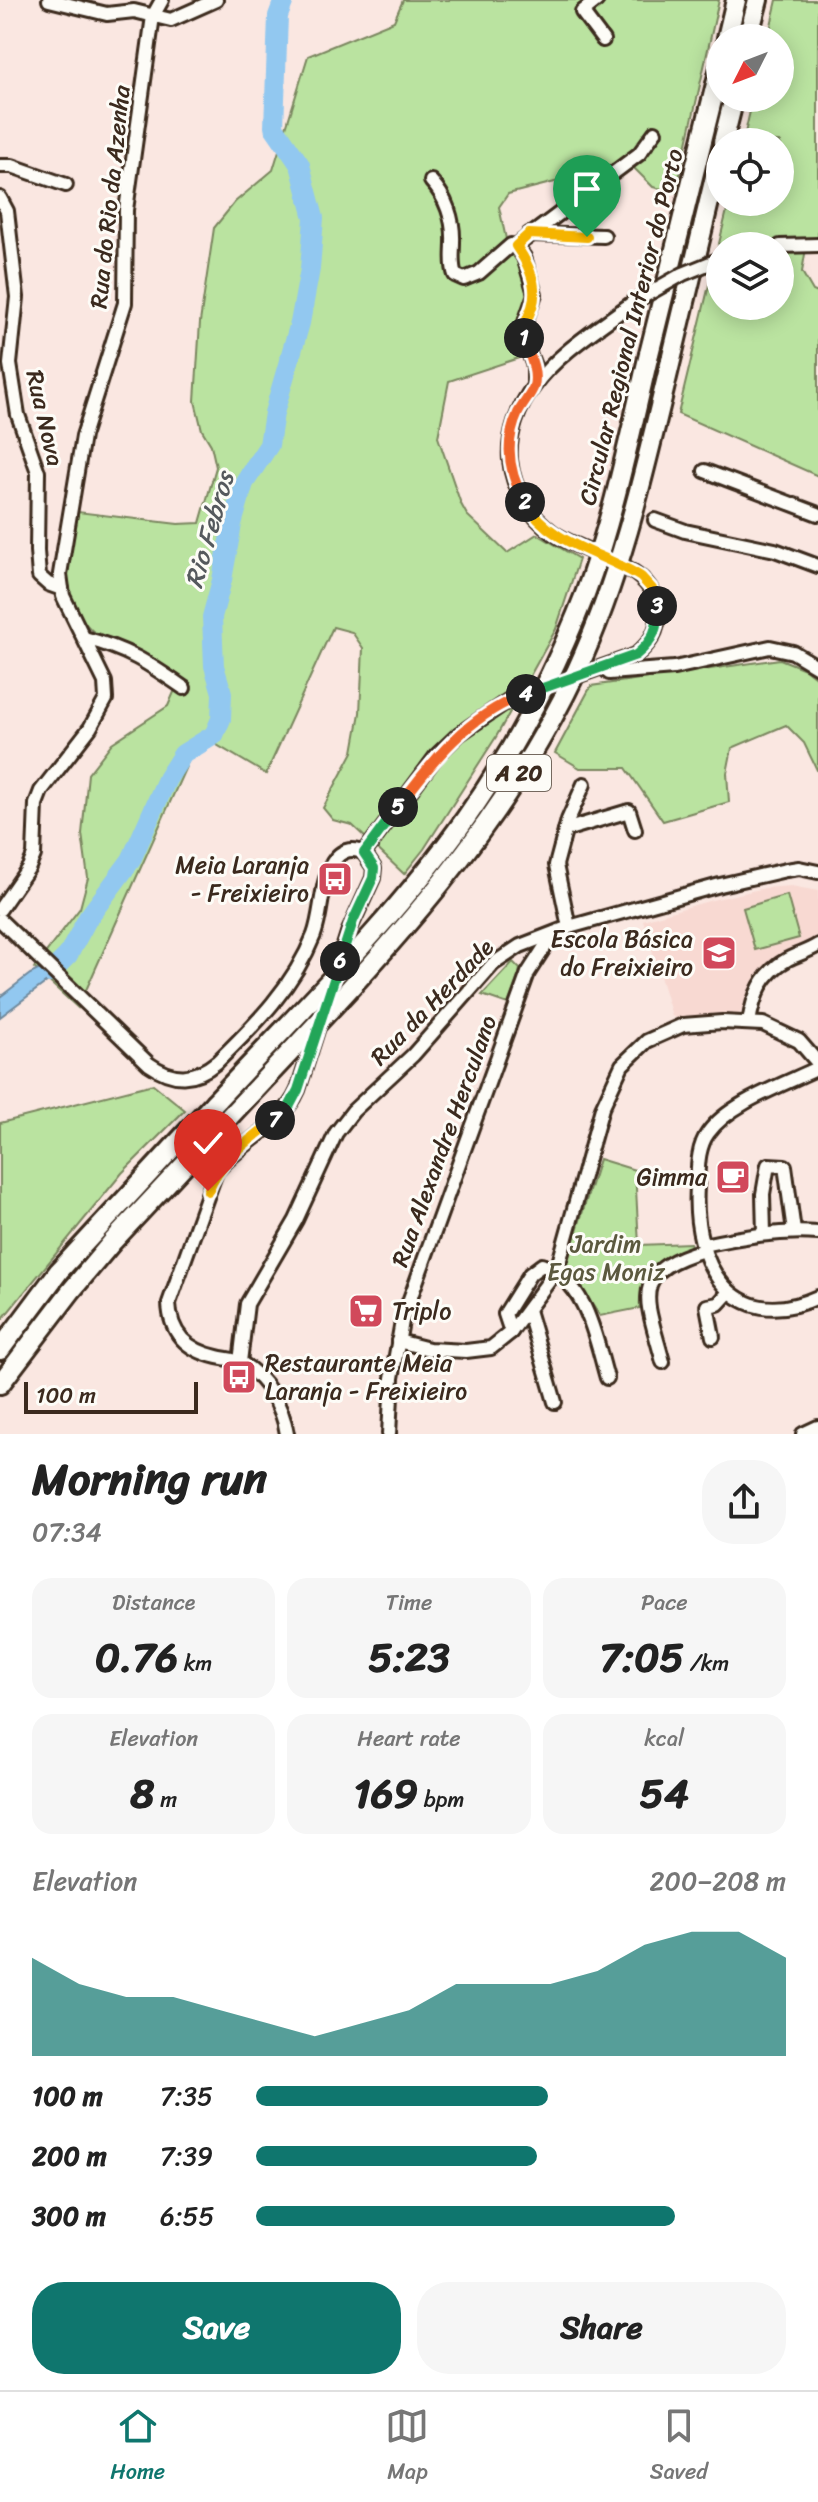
<!DOCTYPE html>
<html lang="en">
<head>
<meta charset="utf-8">
<style>
  :root { --surface:#fff; --page:#f6f6f6; --text:#222; --muted:#767676; --line:#e0e0e0; --accent:#0f766e }
  body { margin:0; font-family:Sriracha,sans-serif; background:var(--page); color:var(--text); height:100vh; display:flex; flex-direction:column; font-size:30px; white-space:nowrap }
  * { box-sizing:border-box; margin:0 }
  p { font-size:26px; color:var(--muted) }
  .icon { flex:none; width:44px; height:44px; fill:none; stroke:currentColor; stroke-width:2; stroke-linecap:round; stroke-linejoin:round }
  .map { position:relative; height:1434px; overflow:hidden }
  .drawer { display:flex; flex-direction:column; background:var(--surface); flex:1 }
  .drawer>* { flex:none }
  .needle { width:52px; rotate:228deg }
  .tools { position:absolute; left:706px; top:24px; display:grid; gap:16px }
  .tools a { display:grid; place-items:center; width:88px; height:88px; border-radius:50%; background:var(--surface); box-shadow:0 4px 20px #0003; font-size:40px }
  .scale { position:absolute; left:24px; bottom:20px; width:174px; box-sizing:border-box; padding-left:8px; border:4px solid #3b2a1e; border-top:0; font-size:22px; line-height:28px; white-space:nowrap; color:#3b2a1e; -webkit-text-stroke:6px #fdfcf7; paint-order:stroke }
  .pin { position:absolute; display:grid; place-items:center; width:68px; height:68px; color:#fff; margin:-82px -34px; border-radius:50% 50% 50% 0; rotate:-45deg; box-shadow:0 0 8px #0007 }
  .pin .icon { rotate:45deg }
  .km { position:absolute; width:40px; height:40px; margin:-20px; border-radius:50%; background:#222; color:#fff; font-size:22px; line-height:40px; text-align:center }
  .round { display:grid; place-items:center; flex:none; width:84px; height:84px; border-radius:32px; background:var(--page) }
  .summary { display:flex; align-items:center; justify-content:space-between; height:136px; padding:0 32px }
  h1 { font-size:44px; font-weight:700; line-height:60px }
  .stats { display:grid; grid-template-columns:repeat(3,1fr); gap:12px; height:136px; padding:8px 32px }
  .stats div { display:grid; align-content:center; border-radius:20px; background:var(--page); text-align:center }
  .stats b { font-size:40px; font-weight:700 }
  .stats small { font-size:22px; font-weight:400 }
  .stats p { font-size:22px }
  .chart { height:224px; padding:16px 32px }
  .chart p { display:flex; justify-content:space-between }
  .chart svg { width:100%; height:144px; margin-top:8px; fill:var(--accent); opacity:.7 }
  .action { display:flex; gap:16px; margin-top:auto; padding:16px 32px }
  .action a { flex:1; height:92px; border-radius:32px; background:var(--accent); color:#fff; font-size:32px; font-weight:700; line-height:92px; text-align:center }
  .action a+a { background:var(--page); color:var(--text) }
  ul { padding:0 32px; list-style:none; font-size:26px }
  li { display:grid; grid-template-columns:128px 96px 1fr; align-items:center; height:60px }
  li i { height:20px; border-radius:10px; background:var(--accent) }
  .tab-bar { display:flex; justify-content:space-around; align-items:center; height:112px; border-top:2px solid var(--line); background:var(--surface); font-size:22px; color:var(--muted) }
  .tab-bar a { display:grid; justify-items:center; gap:4px }
  .tab-bar .on { color:var(--accent) }
  .map>svg:first-child { display:block }
</style>
</head>
<body>
<div class="map">
<svg width="818" height="1434" viewBox="0 0 818 1434">
  <rect width="100%" height="100%" fill="#fae7e1"/>
  <filter id="ink" filterUnits="userSpaceOnUse"><feTurbulence type="fractalNoise" baseFrequency=".0125" numOctaves="2"/><feDisplacementMap in="SourceGraphic" scale="16" xChannelSelector="R" yChannelSelector="G"/><feConvolveMatrix kernelMatrix="1 2 1 2 8 2 1 2 1" color-interpolation-filters="sRGB"/></filter>
  <g filter="url(#ink)">
    <polygon fill="#f8d9d2" points="791,886 818,891 818,935 780,956 762,971 749,991 743,1010 738,1015 677,1019 672,1016 643,920 712,900 765,888"/>
    <g fill="#bae3a0" stroke="#7a865f" stroke-width="2" fill-rule="evenodd">
      <path d="M403,0h316l-43,192 -23,-5 -21,-21 -26,3 -98,25 -9,13 7,32 15,29 6,27 -11,36 3,27 -70,23 -11,56 23,67 6,11 40,38 30,-19 42,25 -23,70 -60,108 -72,112 -20,25 -52,-49 -19,-5 -10,-12 30,-56 7,-39 3,-65 -11,-16 -19,-5 -67,147 -51,-30 -18,-2 -119,266 -44,-40 46,-60 8,-30 -6,-44 6,-60 24,-31 56,-37 10,-23c-42,-22 -114,-51 -110,-108 1,-21 7,-42 10,-63l100,12 22,-1 16,-56 -5,-22 -9,-15 -7,-29 5,-79 14,-94 21,-26 38,-32 35,-114 86,-35z"/>
      <path d="M777,0h41v241l-11,1 -5,30 11,19 5,2v183l-140,-62 51,-212h51v-60h-37l10,-44h27v-60h-12zM720,246h60v60h-60z"/>
      <polygon points="780,659 805,669 818,679 818,772 804,743 786,725 732,748 727,773 729,802 663,821 626,768 580,768 555,753 591,686"/>
      <polygon points="787,895 799,938 755,950 743,908"/>
      <polygon points="513,962 520,969 519,974 508,1004 482,995"/>
      <polygon points="153,1084 185,1110 122,1173 0,1322 0,1123"/>
      <path d="M599,1159l36,11 4,75 51,-2 2,5c-30,11 -55,24 -52,60l-40,8 -34,-50z"/>
    </g>
    <polygon fill="#92c8f0" stroke="#6f899c" stroke-width="2" points="68,955 67,960 48,981 0,1017 0,997 30,974"/>
    <g fill="none" stroke-linecap="round" stroke-linejoin="round">
      <polyline stroke="#92c8f0" stroke-width="20" points="50,973 68,955 88,918 131,860 167,779 183,754 214,735 221,719 222,693 214,666 212,617 222,580 232,524 244,483 269,445 274,413 300,323 310,269 314,218 300,165 274,127 278,16 284,0"/>
      <defs>
        <g id="minor">
          <polyline points="49,0 107,14 134,11 171,20 216,0"/>
          <polyline points="597,0 582,12 603,40"/>
          <polyline points="0,166 12,166 66,185"/>
          <path d="M431,181c15,16 23,39 22,61 0,13 -2,22 2,33l9,4 15,-6 32,-28 5,1 8,11 11,37 -12,34 2,14 9,24v20"/>
          <polyline points="0,198 7,211 17,297 10,364 18,415 38,472 37,551 39,576 48,584 62,589"/>
          <polyline points="529,234 604,236"/>
          <polyline points="516,246 639,154 655,132"/>
          <polyline points="780,246 818,245"/>
          <polyline points="705,471 818,514"/>
          <polyline points="655,520 685,531 775,550 818,566"/>
          <path d="M84,638c44,11 64,25 100,50"/>
          <polyline points="604,668 609,673 674,668 770,647 793,652 818,667"/>
          <polyline points="565,830 629,811 635,830"/>
          <path d="M364,853l73,-98 22,-21 50,-34 127,-45c14,-12 22,-23 22,-41 -1,-52 -72,-57 -106,-82 -23,-17 -39,-43 -42,-72 -2,-26 8,-53 24,-74 25,-34 65,-58 98,-83"/>
          <polyline points="0,909 29,867 34,855 36,804 41,791 90,728 106,699 105,682 63,596 60,574 83,436 125,303 126,210 153,16 162,0"/>
          <path d="M0,920l149,144c24,17 45,17 68,-2 39,-38 77,-76 97,-127 9,-24 6,-57 22,-77 8,-9 18,-10 28,-5"/>
          <polyline points="569,927 556,865 568,820 584,784"/>
          <path d="M749,1023c4,-27 13,-50 39,-64 10,-5 21,-8 30,-14"/>
          <path d="M818,1068c-33,16 -89,35 -110,65 -11,15 -10,36 -11,54 -5,76 35,149 121,110"/>
          <polyline points="764,1234 763,1194 768,1165 785,1166 794,1231"/>
          <path d="M703,1245c38,-8 76,-15 115,-12"/>
          <polyline points="528,1310 555,1402"/>
          <path d="M511,1332l-6,-18 25,-40 12,-9c45,17 53,72 65,113"/>
          <polyline points="713,1337 707,1306 718,1304 729,1292"/>
          <polyline points="398,1341 429,1349 466,1351 491,1348 511,1332 557,1270 602,1108 622,1065 647,1041 683,1025 722,1022 763,1024 799,1041 818,1063"/>
          <polyline points="240,1362 247,1304 296,1220 336,1133 353,1111 413,1055 493,964 520,946 569,927 720,885 786,870 799,868 818,872"/>
          <path d="M663,1362c-16,-62 -36,-90 41,-112"/>
          <path d="M287,1434c-4,-27 -21,-57 -46,-71 -6,-4 -16,-4 -24,-6 -30,-7 -47,-23 -48,-54l47,-131c24,-30 66,-45 82,-82l50,-157 25,-55 1,-10 -10,-15"/>
          <polyline points="389,1434 392,1378 402,1321 528,973 546,945 557,936"/>
          <polyline points="803,1434 818,1427"/>
        </g>
        <g id="highway">
          <polyline points="727,38 736,0"/>
          <polyline points="748,38 758,0"/>
          <polyline points="723,142 734,98"/>
          <polyline points="673,352 720,156"/>
          <polyline points="649,354 720,68"/>
          <polyline points="0,1350 59,1271 214,1103"/>
          <polyline points="0,1384 71,1291 113,1241 230,1116"/>
        </g>
      </defs>
      <use href="#minor" stroke="#3b2a1e" stroke-width="18"/>
      <use href="#highway" stroke="#3b2a1e" stroke-width="24"/>
      <use href="#minor" stroke="#fdfcf7" stroke-width="12"/>
      <use href="#highway" stroke="#fdfcf7" stroke-width="18"/>
      <defs>
        <polyline id="minor-bridge" points="632,303 683,274 720,259"/>
        <g id="highway-bridge">
          <path d="M214,1103c86,-92 179,-182 252,-285 48,-68 89,-147 119,-224 29,-78 45,-160 64,-240"/>
          <path d="M230,1116c131,-140 264,-269 347,-446 47,-101 70,-210 96,-318"/>
        </g>
      </defs>
      <use href="#minor-bridge" stroke="#3b2a1e" stroke-width="18" stroke-linecap="butt"/>
      <use href="#highway-bridge" stroke="#3b2a1e" stroke-width="24" stroke-linecap="butt"/>
      <use href="#minor-bridge" stroke="#fdfcf7" stroke-width="12"/>
      <use href="#highway-bridge" stroke="#fdfcf7" stroke-width="18"/>
    </g>
  </g>
  <g fill="none" stroke-linecap="round" stroke-linejoin="round" filter="url(#ink)">
    <defs>
      <path id="split-1" d="M524,338c-1,-13 4,-19 8,-31 7,-21 -4,-44 -16,-61l13,-12 58,3"/>
      <path id="split-2" d="M524,338c4,15 14,32 10,48 -3,9 -12,19 -16,27 -14,30 -9,61 7,89"/>
      <path id="split-3" d="M525,502c25,43 77,50 116,75l11,12 5,17"/>
      <path id="split-4" d="M526,694l110,-39c17,-14 23,-27 21,-49"/>
      <path id="split-5" d="M398,807c34,-46 71,-93 128,-113"/>
      <polyline id="split-6" points="340,961 353,921 373,878 374,868 364,853 398,807"/>
      <polyline id="split-7" points="275,1120 288,1109 298,1090 340,961"/>
      <path id="split-8" d="M208,1191c12,-32 41,-50 67,-71"/>
    </defs>
    <use href="#split-1" stroke="#fff" stroke-width="16"/>
    <use href="#split-2" stroke="#fff" stroke-width="16"/>
    <use href="#split-3" stroke="#fff" stroke-width="16"/>
    <use href="#split-4" stroke="#fff" stroke-width="16"/>
    <use href="#split-5" stroke="#fff" stroke-width="16"/>
    <use href="#split-6" stroke="#fff" stroke-width="16"/>
    <use href="#split-7" stroke="#fff" stroke-width="16"/>
    <use href="#split-8" stroke="#fff" stroke-width="16"/>
    <use href="#split-1" stroke="#f5b400" stroke-width="10"/>
    <use href="#split-2" stroke="#f0652b" stroke-width="10"/>
    <use href="#split-3" stroke="#f5b400" stroke-width="10"/>
    <use href="#split-4" stroke="#22a559" stroke-width="10"/>
    <use href="#split-5" stroke="#f0652b" stroke-width="10"/>
    <use href="#split-6" stroke="#22a559" stroke-width="10"/>
    <use href="#split-7" stroke="#22a559" stroke-width="10"/>
    <use href="#split-8" stroke="#f5b400" stroke-width="10"/>
  </g>
  <defs>
    <symbol id="bus-square" viewBox="-11 -11 22 22"><rect x="-9" y="-9" width="18" height="18" rx="4" fill="#d1495b" stroke="#fdfcf7"/><path d="M-5-6H5V4H4V6H2V4H-2V6H-4V4H-5ZM-3.5-4V0h7V-4ZM-3.5 1.2v1.5H-2V1.2ZM2 1.2v1.5H3.5V1.2Z" fill="#fff"/></symbol>
    <symbol id="school-square" viewBox="-11 -11 22 22"><rect x="-9" y="-9" width="18" height="18" rx="4" fill="#d1495b" stroke="#fdfcf7"/><path d="M0-5L7-2L0 1L-7-2ZM-4 1L0 2.5L4 1V4Q0 6-4 4Z" fill="#fff"/></symbol>
    <symbol id="cafe-square" viewBox="-11 -11 22 22"><rect x="-9" y="-9" width="18" height="18" rx="4" fill="#d1495b" stroke="#fdfcf7"/><path d="M-5.5-4.5H6V0H3Q3 3.5 0 3.5H-2.5Q-5.5 3.5-5.5 0ZM3-3.2v2h1.7v-2ZM-6 4.5H4V6H-6Z" fill="#fff"/></symbol>
    <symbol id="supermarket-square" viewBox="-11 -11 22 22"><rect x="-9" y="-9" width="18" height="18" rx="4" fill="#d1495b" stroke="#fdfcf7"/><path d="M-6-5.5h2.5l.6 2H6L4.5 2H-2.5L-4.4-4H-6ZM-1.5 3.2a1.3 1.3 0 1 0 .1 0ZM3 3.2a1.3 1.3 0 1 0 .1 0Z" fill="#fff"/></symbol>
  </defs>
  <g fill-rule="evenodd">
    <use href="#bus-square" x="315" y="859" width="40" height="40"/>
    <use href="#school-square" x="699" y="933" width="40" height="40"/>
    <use href="#cafe-square" x="713" y="1157" width="40" height="40"/>
    <use href="#supermarket-square" x="346" y="1291" width="40" height="40"/>
    <use href="#bus-square" x="219" y="1357" width="40" height="40"/>
  </g>
  <g text-anchor="middle" stroke-width="6" stroke-linejoin="round" paint-order="stroke">
    <rect fill="#fdfcf7" stroke="#75695f" stroke-width="2" x="487" y="755" width="64" height="36" rx="6"/>
    <g font-size="22" font-weight="bold" fill="#3b2a1e">
      <text x="519" y="781">A 20</text>
    </g>
    <g font-size="24" fill="#3b2a1e" stroke="#fdfcf7">
      <text transform="translate(110 197) rotate(-84)" y="8">Rua do Rio da Azenha</text>
      <text transform="translate(631 327) rotate(-76)" y="8">Circular Regional Interior do Porto</text>
      <text transform="translate(45 418) rotate(77)" y="8">Rua Nova</text>
      <text transform="translate(432 1002) rotate(-46)" y="8">Rua da Herdade</text>
      <text transform="translate(444 1141) rotate(-70)" y="8">Rua Alexandre Herculano</text>
    </g>
    <g font-size="24" fill="#3b2a1e" stroke="#fdfcf7" text-anchor="end">
      <text x="309" y="873">Meia Laranja<tspan x="309" dy="28">- Freixieiro</tspan></text>
      <text x="693" y="947">Escola Básica<tspan x="693" dy="28">do Freixieiro</tspan></text>
      <text x="707" y="1185">Gimma</text>
      <text x="392" y="1319" text-anchor="start">Triplo</text>
      <text x="265" y="1371" text-anchor="start">Restaurante Meia<tspan x="265" dy="28">Laranja - Freixieiro</tspan></text>
    </g>
    <g font-size="24" fill="#5b583e" stroke="#fdfcf7">
      <text x="606" y="1252">Jardim<tspan x="606" dy="28">Egas Moniz</tspan></text>
    </g>
    <g font-size="26" font-style="italic" fill="#55595d" stroke="#fdfcf7">
      <text transform="translate(209 530) rotate(-74)" y="9">Rio Febros</text>
    </g>
  </g>
</svg>
<div class="tools">
<a><svg class="needle" viewBox="-14 -14 28 28"><path d="M0-13l5 13h-10z" fill="#e53935"/><path d="M0 13l5-13h-10z" fill="#767676"/></svg></a>
<a><svg class="icon" aria-label="locate" viewBox="0 0 24 24"><circle cx="12" cy="12" r="6"/><path d="M12 2v4M12 18v4M2 12h4M18 12h4"/></svg></a>
<a><svg class="icon" aria-label="layers" viewBox="0 0 24 24"><path d="M12 4l9 5-9 5-9-5zM3 14l9 5 9-5"/></svg></a>
</div>
<div class="scale">100 m</div>
<div class="pin" style="left:587px;top:237px;background:#1e9e55"><svg class="icon" aria-label="arrive" viewBox="0 0 24 24"><path d="M6 21V4h12l-3 4 3 4H6"/></svg></div>
<div class="pin" style="left:208px;top:1191px;background:#d93025"><svg class="icon" aria-label="check" viewBox="0 0 24 24"><path d="M5 12l5 5 9-10"/></svg></div>
<b class="km" style="left:524px;top:338px">1</b>
<b class="km" style="left:525px;top:502px">2</b>
<b class="km" style="left:657px;top:606px">3</b>
<b class="km" style="left:526px;top:694px">4</b>
<b class="km" style="left:398px;top:807px">5</b>
<b class="km" style="left:340px;top:961px">6</b>
<b class="km" style="left:275px;top:1120px">7</b>
</div>
<section class="drawer">
<div class="summary"><div><h1>Morning run</h1><p>07:34</p></div><a class="round"><svg class="icon" aria-label="share" viewBox="0 0 24 24"><path d="M12 15V3M7 8l5-5 5 5M5 13v7h14v-7"/></svg></a></div>
<div class="stats">
<div><p>Distance</p><b>0.76<small> km</small></b></div>
<div><p>Time</p><b>5:23</b></div>
<div><p>Pace</p><b>7:05<small> /km</small></b></div>
</div>
<div class="stats">
<div><p>Elevation</p><b>8<small> m</small></b></div>
<div><p>Heart rate</p><b>169<small> bpm</small></b></div>
<div><p>kcal</p><b>54</b></div>
</div>
<div class="chart"><p><span>Elevation</span>200–208 m</p>
<svg viewBox="0 0 160 44" preserveAspectRatio="none"><path d="M0 44V14L10 22L20 26L30 26L40 30L50 34L60 38L70 34L80 30L90 22L100 22L110 22L120 18L130 10L140 6L150 6L160 14V44z"/></svg>
</div>
<ul>
<li><b>100 m</b>7:35<i style="width:55%"></i></li>
<li><b>200 m</b>7:39<i style="width:53%"></i></li>
<li><b>300 m</b>6:55<i style="width:79%"></i></li>
</ul>
<div class="action"><a>Save</a><a>Share</a></div>
</section>
<nav class="tab-bar">
<a class="on"><svg class="icon" aria-label="home" viewBox="0 0 24 24"><path d="M3 11l9-7 9 7M6 9v11h12V9"/></svg>Home</a>
<a><svg class="icon" aria-label="map" viewBox="0 0 24 24"><path d="M3 6l6-2 6 2 6-2v14l-6 2-6-2-6 2zM9 4v14M15 6v14"/></svg>Map</a>
<a><svg class="icon" aria-label="saved" viewBox="0 0 24 24"><path d="M7 4h10v16l-5-4-5 4z"/></svg>Saved</a>
</nav>
</body>
</html>
